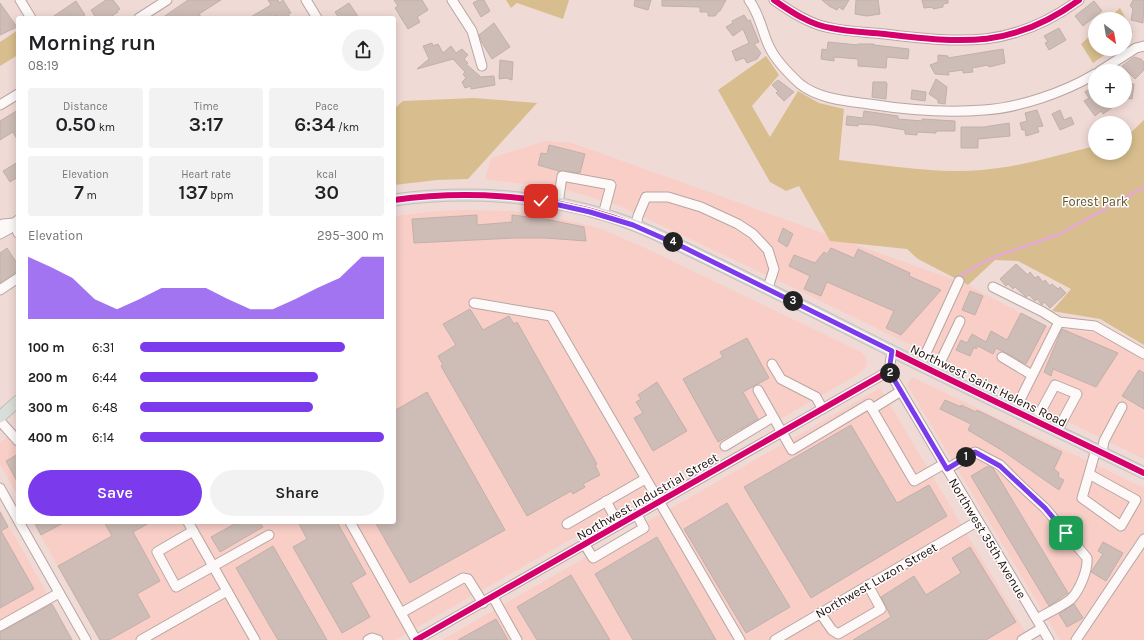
<!DOCTYPE html>
<html lang="en">
<head>
<meta charset="utf-8">
<style>
  :root { --surface:#fff; --page:#f2f2f2; --text:#202124; --muted:#757577; --accent:#7c3aed }
  body { margin:0; font-family:Karla,sans-serif; background:var(--page); color:var(--text); height:100vh; display:flex; flex-direction:column; font-size:15px; white-space:nowrap }
  * { box-sizing:border-box; margin:0 }
  p { font-size:13px; color:var(--muted) }
  .icon { flex:none; width:22px; height:22px; fill:none; stroke:currentColor; stroke-width:2; stroke-linecap:round; stroke-linejoin:round }
  .map { position:relative; flex:1; overflow:hidden }
  .panel { position:absolute; left:16px; top:16px; width:380px; height:508px; display:flex; flex-direction:column; background:var(--surface); border-radius:4px; box-shadow:0 2px 10px #0003 }
  .panel>* { flex:none }
  .needle { width:26px; rotate:149deg }
  .controls { position:absolute; left:1088px; top:12px; display:grid; gap:8px }
  .controls a { display:grid; place-items:center; width:44px; height:44px; border-radius:50%; background:var(--surface); box-shadow:0 2px 10px #0003; font-size:20px }
  .pin { position:absolute; display:grid; place-items:center; width:34px; height:34px; color:#fff; margin:-17px; border-radius:8px; box-shadow:0 2px 6px #0006 }
  .km { position:absolute; width:20px; height:20px; margin:-10px; border-radius:50%; background:#222; color:#fff; font-size:11px; line-height:20px; text-align:center }
  .round { display:grid; place-items:center; flex:none; width:42px; height:42px; border-radius:21px; background:var(--page) }
  .overview { display:flex; align-items:center; justify-content:space-between; height:68px; padding:0 12px }
  h1 { font-size:22px; font-weight:600; line-height:30px }
  .metrics { display:grid; grid-template-columns:repeat(3,1fr); gap:6px; height:68px; padding:4px 12px }
  .metrics div { display:grid; align-content:center; border-radius:4px; background:var(--page); text-align:center }
  .metrics b { font-size:20px; font-weight:600 }
  .metrics small { font-size:11px; font-weight:400 }
  .metrics p { font-size:11px }
  .chart { height:112px; padding:8px 12px }
  .chart p { display:flex; justify-content:space-between }
  .chart svg { width:100%; height:72px; margin-top:4px; fill:var(--accent); opacity:.7 }
  .button { display:flex; gap:8px; margin-top:auto; padding:8px 12px }
  .button a { flex:1; height:46px; border-radius:24px; background:var(--accent); color:#fff; font-size:16px; font-weight:600; line-height:46px; text-align:center }
  .button a+a { background:var(--page); color:var(--text) }
  ul { padding:0 12px; list-style:none; font-size:13px }
  li { display:grid; grid-template-columns:64px 48px 1fr; align-items:center; height:30px }
  li i { height:10px; border-radius:5px; background:var(--accent) }
  .map>svg:first-child { display:block }
</style>
</head>
<body>
<div class="map">
<svg width="1144" height="640" viewBox="0 0 1144 640">
  <rect width="100%" height="100%" fill="#f0dad6"/>
  <g fill="#f8cec7">
    <polygon points="545,141 572,143 968,285 1045,326 1114,336 1144,352 1144,459 796,289 620,206 567,190 485,179 491,158"/>
    <polygon points="468,210 512,211 553,217 599,228 643,247 861,352 865,356 867,361 866,367 857,375 395,640 99,640 33,522 394,522 394,216 437,211"/>
    <polygon points="912,377 1144,488 1144,640 1060,640 907,385"/>
    <polygon points="880,388 1030,640 442,640"/>
    <polygon points="18,427 18,496 0,464 0,443"/>
    <polygon points="0,510 73,640 0,640"/>
  </g>
  <g fill="#d8be8e">
    <polygon points="506,0 569,0 563,19 517,3 511,8"/>
    <polygon points="1120,8 1133,32 1125,39 1125,19 1108,19"/>
    <polygon points="18,30 18,55 0,66 0,42"/>
    <polygon points="1095,31 1095,49 1113,49 1093,63 1081,44"/>
    <path d="M766,56l13,19 -27,31 18,31 28,-46 21,12 25,6 -5,51c47,5 95,14 143,10 38,-3 76,-15 113,-24v7h30v-15l19,-18v225l-44,-26 -48,-8 19,-22 -53,-28 -23,-1 -27,25 -50,-26 -11,-10 -77,-8 -31,-55 -13,5 -16,-9 -52,-92z"/>
    <polygon points="474,98 537,103 468,179 437,180 394,185 394,109 403,101"/>
  </g>
  <g fill="none" stroke-linecap="round" stroke-linejoin="round">
    <polyline stroke="#e6a8d8" stroke-width="2.5" points="958,277 991,258 1060,234 1144,187"/>
  </g>
  <g fill="#cebcb6" stroke="#c1b0aa">
    <polygon points="106,0 113,0 120,9 117,11 118,12 109,18 96,18 91,10"/>
    <polygon points="188,0 221,0 199,14 202,18 162,18"/>
    <polygon points="268,0 278,0 279,3 283,0 291,13 288,14 291,18 278,18 276,15 272,18 249,18 271,5"/>
    <polygon points="394,0 422,0 428,10 417,17 420,22 408,29 395,8 398,6"/>
    <polygon points="478,0 484,0 490,11 481,17 473,3"/>
    <polygon points="635,0 651,0 648,10 634,6"/>
    <polygon points="662,0 726,0 720,11 719,11 715,16 708,16 708,12 700,12 700,7 662,6"/>
    <polygon points="822,0 849,0 843,10 839,7 837,10 829,6"/>
    <polygon points="856,0 878,0 880,14 867,16 855,14"/>
    <polygon points="922,0 948,0 948,3 943,4 943,7 933,9 933,7 924,8"/>
    <polygon points="1133,0 1144,0 1143,23 1131,20 1133,9 1130,6"/>
    <polygon points="76,1 85,15 80,18 51,18"/>
    <polygon points="1094,1 1102,11 1083,26 1075,16"/>
    <polygon points="0,3 17,27 0,35"/>
    <polygon points="349,3 359,18 339,18 335,12"/>
    <polygon points="744,15 748,21 750,20 759,42 754,44 761,53 757,59 747,63 744,58 736,61 732,51 749,43 743,29 733,36 726,27 733,23 732,21"/>
    <polygon points="494,23 510,47 492,59 482,43 479,35"/>
    <polygon points="1059,28 1066,40 1049,50 1045,43 1048,42 1044,36"/>
    <polygon points="828,42 858,45 858,44 874,44 874,45 909,49 908,59 887,57 886,68 858,66 858,59 834,57 834,61 821,59 822,49 827,50"/>
    <polygon points="432,43 433,46 438,44 443,53 451,46 456,53 462,49 468,55 464,59 468,63 466,64 481,77 494,76 495,85 471,89 471,86 465,88 462,82 466,78 463,74 465,72 453,59 417,69 429,59 423,46"/>
    <polygon points="1003,49 1005,63 989,67 988,65 972,68 973,72 963,73 963,70 948,72 949,75 935,74 930,65 938,62 938,55 948,56 948,58"/>
    <polygon points="1134,57 1141,59 1144,62 1144,70 1135,79 1122,66"/>
    <polygon points="500,60 513,62 512,80 506,78 499,79"/>
    <polygon points="936,79 947,87 945,104 938,103 938,100 929,94"/>
    <polygon points="778,80 794,92 784,101 776,93 778,91 772,85"/>
    <polygon points="873,82 886,82 887,84 886,99 872,97"/>
    <polygon points="1125,83 1134,84 1132,99 1125,98"/>
    <polygon points="1095,85 1095,101 1109,101 1113,107 1103,114 1101,111 1095,116 1084,101 1089,98 1085,92"/>
    <polygon points="912,90 926,92 925,101 911,99"/>
    <polygon points="18,110 18,141 13,132 0,140 0,121"/>
    <polygon points="1037,110 1043,126 1037,127 1039,132 1026,136 1025,130 1022,130 1020,123 1027,121 1025,113"/>
    <polygon points="1060,110 1064,120 1071,117 1074,124 1060,130 1052,114"/>
    <polygon points="864,111 898,116 898,119 922,121 922,119 955,121 955,131 936,131 936,133 917,132 917,135 905,134 905,130 874,125 858,124 858,126 846,125 847,116 863,118"/>
    <polygon points="1009,123 1010,136 978,139 978,148 961,148 961,127 984,127"/>
    <polygon points="549,145 585,154 580,173 559,171 538,165 541,153 547,154"/>
    <polygon points="18,162 18,177 10,182 3,171"/>
    <polygon points="477,215 477,225 512,222 512,215 545,219 584,227 586,241 545,238 515,238 414,243 412,219"/>
    <polygon points="783,228 793,234 787,247 778,241"/>
    <polygon points="7,248 18,265 18,271 0,283 0,253"/>
    <polygon points="831,248 854,258 858,249 910,273 909,276 941,290 901,335 886,328 894,311 827,282 821,296 804,289 810,276 789,266 794,255 815,263 824,252 827,254"/>
    <polygon points="1016,264 1028,275 1030,272 1035,278 1038,276 1043,282 1045,280 1050,286 1052,284 1058,289 1060,287 1066,293 1050,308 1044,302 1042,305 1037,299 1035,301 1029,295 1026,297 1015,287 1013,289 1008,284 1006,286 1000,279"/>
    <polygon points="970,291 983,296 975,315 962,310"/>
    <polygon points="470,309 483,330 509,316 514,324 517,322 597,464 595,465 600,475 583,484 585,487 573,494 571,491 527,516 441,366 443,365 438,356 456,345 443,324"/>
    <polygon points="1021,313 1046,326 1026,364 996,348 993,354 978,346 976,349 974,347 970,356 956,350 961,340 967,343 972,334 986,342 991,331 1007,340"/>
    <polygon points="1062,329 1118,353 1096,387 1053,369 1051,376 1044,372"/>
    <polygon points="747,338 769,378 743,392 758,419 718,442 683,379 723,357 720,352"/>
    <polygon points="1139,370 1144,373 1144,409 1122,396"/>
    <polygon points="657,382 687,431 653,451 634,418 643,413 636,402 641,399 638,395"/>
    <polygon points="427,392 505,530 410,583 375,522 394,522 394,411"/>
    <polygon points="945,400 961,407 961,405 976,412 977,410 1062,452 1054,469 1059,473 1058,477 1064,480 1059,490 1003,451 968,430 971,424 940,409"/>
    <polygon points="851,425 897,503 929,485 947,516 811,598 744,487"/>
    <polygon points="18,454 18,483 6,461"/>
    <polygon points="988,466 993,468 1068,593 1049,606 971,476"/>
    <polygon points="727,503 790,607 746,633 684,529"/>
    <polygon points="0,512 8,527 1,531 34,589 0,608"/>
    <polygon points="34,522 65,522 41,535"/>
    <polygon points="104,522 151,522 133,532 160,581 137,594 150,617 109,640 100,640 58,566 112,536"/>
    <polygon points="238,522 260,522 263,527 220,552 211,537"/>
    <polygon points="298,522 337,522 366,574 351,583 370,617 342,633 293,547 307,539"/>
    <polygon points="657,537 716,640 633,640 595,574"/>
    <polygon points="1103,542 1123,553 1106,581 1091,572 1103,554 1098,551"/>
    <polygon points="273,546 315,619 327,640 278,640 236,568"/>
    <polygon points="970,547 1016,622 986,640 853,640 891,617 881,597 914,576 926,595 961,573 952,558"/>
    <polygon points="571,575 610,640 537,640 517,607"/>
    <polygon points="52,604 72,640 0,640 0,632"/>
    <polygon points="1074,604 1083,618 1067,627 1059,614"/>
    <polygon points="496,619 508,640 458,640"/>
  </g>
  <g fill="none" stroke-linecap="round" stroke-linejoin="round">
    <defs>
      <g id="minor">
        <polyline points="20,0 31,18"/>
        <polyline points="306,0 317,18"/>
        <polyline points="452,0 472,31 482,66"/>
        <path d="M749,0c11,15 12,28 19,44 6,15 20,29 32,40 19,15 46,17 69,20 38,6 77,9 115,6 35,-2 81,-18 111,-36"/>
        <path d="M774,0c17,12 37,25 57,28 18,4 36,4 54,6 78,9 127,15 194,-34"/>
        <polyline points="139,18 167,0"/>
        <polyline points="1100,71 1136,48 1144,46"/>
        <polyline points="0,105 18,94"/>
        <polyline points="558,204 562,176 611,185 603,215"/>
        <polyline points="14,223 18,233"/>
        <polyline points="0,226 3,224 14,223"/>
        <polyline points="636,226 638,216 646,197 668,197 701,207 738,224 753,234 768,250 774,269 768,288"/>
        <polyline points="0,234 9,229 18,220"/>
        <polyline points="993,287 1043,312 1059,322 1095,326 1144,354"/>
        <polyline points="0,290 18,278"/>
        <polyline points="474,303 551,316 740,640"/>
        <polyline points="892,351 889,371 1049,640"/>
        <polyline points="1002,357 1032,375"/>
        <polyline points="772,364 781,379 816,397 822,408"/>
        <polyline points="921,364 959,281"/>
        <polyline points="936,371 960,321"/>
        <polyline points="758,390 792,450 869,404 872,409"/>
        <polyline points="901,391 872,409 914,481 944,464"/>
        <polyline points="1015,410 1059,322"/>
        <polyline points="1036,420 1055,385 1077,394 1057,431"/>
        <polyline points="0,421 18,441"/>
        <polyline points="725,446 773,417"/>
        <polyline points="1102,452 1104,441 1122,407"/>
        <path d="M947,469l28,-17 25,13 20,20 25,23 42,50c1,12 -7,31 -15,40 -7,7 -27,16 -35,21"/>
        <polyline points="1089,474 1082,498 1121,526 1136,500 1089,474 1096,449"/>
        <polyline points="0,488 18,520"/>
        <polyline points="606,501 619,525"/>
        <polyline points="19,522 86,640"/>
        <polyline points="188,522 255,640"/>
        <polyline points="350,522 416,640"/>
        <polyline points="567,524 645,479"/>
        <polyline points="193,531 157,552 176,587 269,535"/>
        <polyline points="585,545 593,558 644,528 637,515"/>
        <polyline points="493,597 517,640"/>
        <polyline points="401,613 463,578 468,579 483,603"/>
        <polyline points="820,613 832,630 838,634 881,609 868,585"/>
        <polyline points="0,626 59,593"/>
        <polyline points="141,640 227,591"/>
        <polyline points="368,640 372,638 378,640"/>
        <polyline points="416,640 889,371"/>
        <polyline points="775,640 978,521"/>
        <polyline points="1022,640 1042,628"/>
        <polyline points="1076,640 1144,539"/>
      </g>
      <g id="major">
        <path d="M394,200c72,-10 148,-5 218,17 37,12 72,31 108,48 53,26 107,53 160,80 87,44 176,85 264,128"/>
        <polyline points="0,417 18,401"/>
      </g>
    </defs>
    <use href="#minor" stroke="#b8a6a2" stroke-width="11"/>
    <use href="#major" stroke="#c8bdbc" stroke-width="13"/>
    <use href="#minor" stroke="#fdf9f9" stroke-width="9"/>
    <use href="#major" stroke="#daded9" stroke-width="11"/>
    <defs>
      <g id="cycleway">
        <path d="M774,0c17,12 37,25 57,28 18,4 36,4 54,6 78,9 127,15 194,-34"/>
        <path d="M394,200c72,-10 148,-5 218,17 37,12 72,31 108,48 53,26 107,53 160,80 87,44 176,85 264,128"/>
        <polyline points="416,640 889,371"/>
      </g>
    </defs>
    <use href="#cycleway" stroke="#fefefe" stroke-width="8"/>
    <use href="#cycleway" stroke="#d6006c" stroke-width="6"/>
  </g>
  <g fill="none" stroke-linecap="round" stroke-linejoin="round">
    <defs>
      <polyline id="route" points="541,201 590,212 633,225 683,247 892,351 889,371 947,469 975,452 1000,466 1045,508 1066,533"/>
    </defs>
    <use href="#route" stroke="#fff" stroke-width="8"/>
    <use href="#route" stroke="#7c3aed" stroke-width="5"/>
  </g>
  <g text-anchor="middle" stroke-width="3" stroke-linejoin="round" paint-order="stroke">
    <g font-size="13" fill="#635429" stroke="#fefefe">
      <text x="1095" y="206">Forest Park</text>
    </g>
    <g font-size="13" fill="#20100d" stroke="#fefefe">
      <text transform="translate(989 385) rotate(26)" y="5">Northwest Saint Helens Road</text>
      <text transform="translate(647 496) rotate(-30)" y="5">Northwest Industrial Street</text>
      <text transform="translate(988 538) rotate(59)" y="5">Northwest 35th Avenue</text>
      <text transform="translate(876 580) rotate(-30)" y="5">Northwest Luzon Street</text>
    </g>
  </g>
</svg>
<div class="controls">
<a><svg class="needle" viewBox="-14 -14 28 28"><path d="M0-13l5 13h-10z" fill="#e53935"/><path d="M0 13l5-13h-10z" fill="#757577"/></svg></a>
<a>+</a>
<a>−</a>
</div>
<div class="pin" style="left:1066px;top:533px;background:#1e9e55"><svg class="icon" aria-label="arrive" viewBox="0 0 24 24"><path d="M6 21V4h12l-3 4 3 4H6"/></svg></div>
<div class="pin" style="left:541px;top:201px;background:#d93025"><svg class="icon" aria-label="check" viewBox="0 0 24 24"><path d="M5 12l5 5 9-10"/></svg></div>
<b class="km" style="left:966px;top:457px">1</b>
<b class="km" style="left:890px;top:373px">2</b>
<b class="km" style="left:793px;top:301px">3</b>
<b class="km" style="left:673px;top:242px">4</b>
<section class="panel">
<div class="overview"><div><h1>Morning run</h1><p>08:19</p></div><a class="round"><svg class="icon" aria-label="share" viewBox="0 0 24 24"><path d="M12 15V3M7 8l5-5 5 5M5 13v7h14v-7"/></svg></a></div>
<div class="metrics">
<div><p>Distance</p><b>0.50<small> km</small></b></div>
<div><p>Time</p><b>3:17</b></div>
<div><p>Pace</p><b>6:34<small> /km</small></b></div>
</div>
<div class="metrics">
<div><p>Elevation</p><b>7<small> m</small></b></div>
<div><p>Heart rate</p><b>137<small> bpm</small></b></div>
<div><p>kcal</p><b>30</b></div>
</div>
<div class="chart"><p><span>Elevation</span>295–300 m</p>
<svg viewBox="0 0 160 44" preserveAspectRatio="none"><path d="M0 44V6L10 12L20 19L30 32L40 38L50 32L60 25L70 25L80 25L90 32L100 38L110 38L120 32L130 25L140 19L150 6L160 6V44z"/></svg>
</div>
<ul>
<li><b>100 m</b>6:31<i style="width:84%"></i></li>
<li><b>200 m</b>6:44<i style="width:73%"></i></li>
<li><b>300 m</b>6:48<i style="width:71%"></i></li>
<li><b>400 m</b>6:14<i style="width:100%"></i></li>
</ul>
<div class="button"><a>Save</a><a>Share</a></div>
</section>
</div>
</body>
</html>
